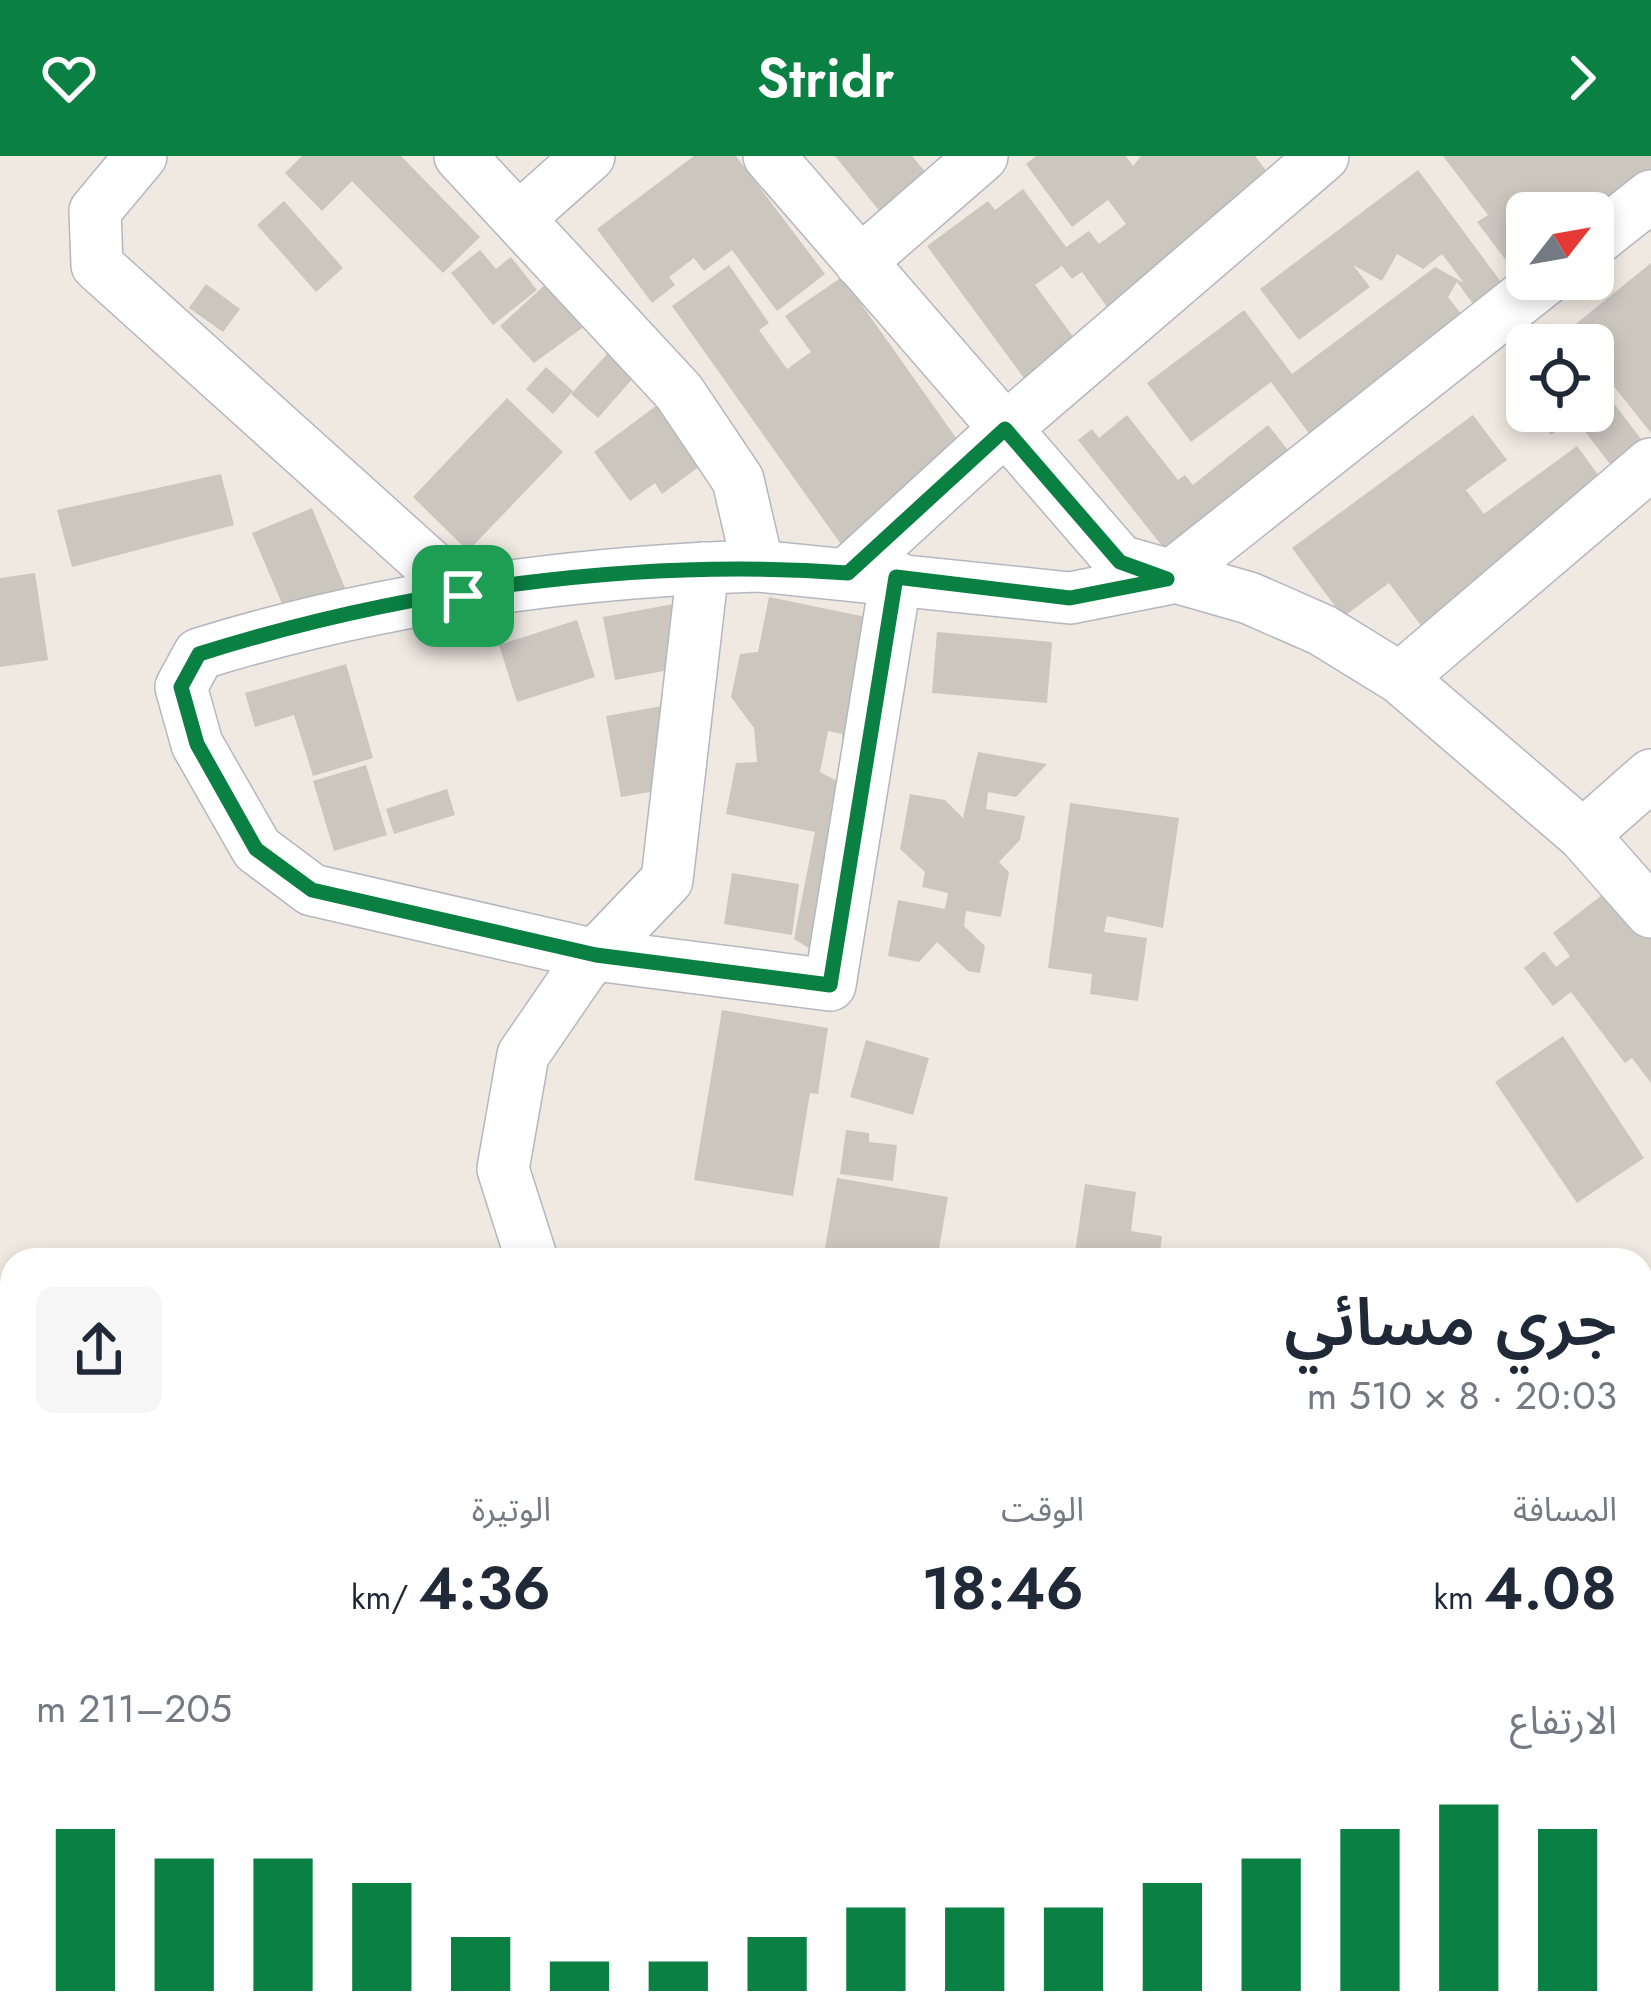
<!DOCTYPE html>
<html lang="ar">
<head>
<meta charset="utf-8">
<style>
  :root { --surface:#fff; --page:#f6f6f7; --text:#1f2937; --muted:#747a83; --accent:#0b8043 }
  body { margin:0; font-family:Jost,"Noto Sans Arabic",sans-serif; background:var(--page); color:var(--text); direction:rtl; height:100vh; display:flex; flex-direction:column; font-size:45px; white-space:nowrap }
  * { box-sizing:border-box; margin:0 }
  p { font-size:39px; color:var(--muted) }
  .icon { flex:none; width:66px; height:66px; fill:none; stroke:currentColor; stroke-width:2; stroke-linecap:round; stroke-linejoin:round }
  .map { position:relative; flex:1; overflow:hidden; direction:ltr }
  .sheet { position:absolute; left:0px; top:1092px; width:1653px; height:768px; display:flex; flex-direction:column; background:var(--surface); border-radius:36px 36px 0 0; box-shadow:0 6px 18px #0003; direction:rtl }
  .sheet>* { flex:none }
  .needle { width:78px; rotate:59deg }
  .controls { position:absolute; left:1506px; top:36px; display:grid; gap:24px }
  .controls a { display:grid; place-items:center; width:108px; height:108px; border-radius:18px; background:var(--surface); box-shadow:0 6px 18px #0003; font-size:60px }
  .pin { position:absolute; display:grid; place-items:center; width:102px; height:102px; color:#fff; margin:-51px; border-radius:24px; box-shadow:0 6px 18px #0006 }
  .round { display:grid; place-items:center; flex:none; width:126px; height:126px; border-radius:18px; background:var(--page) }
  .head { display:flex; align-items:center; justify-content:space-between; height:204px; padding:0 36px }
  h1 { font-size:66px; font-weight:600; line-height:90px }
  .figures { display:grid; grid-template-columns:repeat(3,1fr); gap:18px; height:204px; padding:12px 36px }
  .figures div { display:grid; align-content:center }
  .figures b { font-size:60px; font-weight:600 }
  .figures small { font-size:33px; font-weight:400 }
  .figures p { font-size:33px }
  .chart { height:336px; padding:24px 36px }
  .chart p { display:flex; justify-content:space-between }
  .chart svg { width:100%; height:216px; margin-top:12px; stroke:var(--accent); stroke-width:6 }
  header { display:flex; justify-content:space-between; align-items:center; height:156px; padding:0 36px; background:var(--accent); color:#fff; font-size:54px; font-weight:600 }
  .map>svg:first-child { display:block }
</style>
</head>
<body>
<header><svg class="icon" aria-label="forward" viewBox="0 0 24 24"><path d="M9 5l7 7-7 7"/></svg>Stridr<svg class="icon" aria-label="heart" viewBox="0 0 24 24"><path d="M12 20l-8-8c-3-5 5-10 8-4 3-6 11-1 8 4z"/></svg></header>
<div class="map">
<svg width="1651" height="1860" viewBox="0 0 1651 1860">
  <rect width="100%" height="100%" fill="#efe9e1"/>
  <g fill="#cbc7bf">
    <polygon points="302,0 401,0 480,81 443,117 352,25 322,55 285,17"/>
    <polygon points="694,0 736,0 825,118 777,155 732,94 704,115 694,102 669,121 675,129 652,147 597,73"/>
    <polygon points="835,0 912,0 933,25 886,63"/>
    <polygon points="1036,0 1126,0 1133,10 1141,0 1255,0 1281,34 1212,74 1107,151 1082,116 1072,123 1062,110 1035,129 1083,194 1032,233 927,90 988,45 995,54 1023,33 1066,91 1089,75 1099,88 1126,68 1108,44 1072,71 1026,8"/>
    <polygon points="1443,0 1651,0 1651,17 1593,57 1527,57 1527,105 1514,115 1477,66 1488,59"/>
    <polygon points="1418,14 1507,134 1478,155 1457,126 1448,141 1472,172 1322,295 1271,226 1191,286 1147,227 1244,154 1292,218 1435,111 1464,127 1442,98 1423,113 1397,98 1382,125 1353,109 1370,131 1299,184 1260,133"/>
    <polygon points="284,45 343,112 316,136 257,69"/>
    <polygon points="480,94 496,113 511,101 537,134 493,169 451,117"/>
    <polygon points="1651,107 1651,277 1608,223 1593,235 1593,189 1550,189"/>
    <polygon points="729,109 769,167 759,174 787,213 811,196 785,160 842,121 969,300 845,394 672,150"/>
    <polygon points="547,127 585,170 534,207 500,170"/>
    <polygon points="206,128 240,153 223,176 189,152"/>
    <polygon points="615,189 641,213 598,262 571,238"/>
    <polygon points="1527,207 1527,249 1507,223"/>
    <polygon points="546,211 573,235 553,258 526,233"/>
    <polygon points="507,242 563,296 468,395 413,341"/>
    <polygon points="1612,245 1651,296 1626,329 1580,269"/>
    <polygon points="660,247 704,307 662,338 655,327 630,345 594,296"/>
    <polygon points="1532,255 1581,255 1551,279"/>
    <polygon points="1127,259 1178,324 1185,319 1193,329 1268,269 1304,314 1185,419 1078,284 1092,273 1099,282"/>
    <polygon points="1473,259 1507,304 1466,334 1484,358 1577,290 1621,350 1434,487 1389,427 1343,461 1292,392"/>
    <polygon points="221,318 234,369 72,411 57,354"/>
    <polygon points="312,352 345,432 286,457 252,377"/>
    <polygon points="35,417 48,504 0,511 0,422"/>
    <polygon points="769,441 900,468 845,612 842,578 828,575 820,616 837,625 829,669 862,687 810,793 794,783 815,676 726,658 736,607 757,606 754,572 731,541 740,498 758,496"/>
    <polygon points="695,444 707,507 615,524 603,461"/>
    <polygon points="577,464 595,521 517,546 499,489"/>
    <polygon points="937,476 1052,486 1047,547 932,537"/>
    <polygon points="346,508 373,602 313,620 294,559 255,571 245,537"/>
    <polygon points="662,550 678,631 621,641 606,560"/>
    <polygon points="978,596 1047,608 1016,641 988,636 986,653 1025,660 1020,684 999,706 1009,716 1001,761 966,755 964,770 985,790 980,817 968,815 937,786 919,806 888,800 898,744 945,753 948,737 922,731 925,716 900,693 910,638 945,644 963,662"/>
    <polygon points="366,609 387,679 334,695 313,625"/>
    <polygon points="447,633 455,659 394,678 386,653"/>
    <polygon points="1070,647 1179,662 1163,772 1107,760 1104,776 1147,782 1138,845 1090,838 1092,818 1048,812"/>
    <polygon points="732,717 799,728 792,779 724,768"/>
    <polygon points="1619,726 1651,767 1651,927 1632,902 1625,907 1571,836 1553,850 1524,812 1544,795 1556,811 1570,800 1553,777"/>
    <polygon points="722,854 828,872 818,938 810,937 793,1040 694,1024"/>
    <polygon points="1563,880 1644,1002 1577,1047 1495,926"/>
    <polygon points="866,884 929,902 913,959 850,941"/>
    <polygon points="846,974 869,977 869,986 897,989 893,1025 840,1018"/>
    <polygon points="837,1022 948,1041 937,1104 823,1104"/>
    <polygon points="1085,1028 1136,1036 1131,1075 1162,1080 1159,1104 1074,1104"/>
  </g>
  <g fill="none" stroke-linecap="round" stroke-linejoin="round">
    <defs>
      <g id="minor">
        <polyline points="141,0 95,55 97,109 463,439"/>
        <polyline points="460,0 679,236 738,324 758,410 1070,442 1167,423 1546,123"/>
        <polyline points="769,0 1120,405 1249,442 1322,474 1400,522 1583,679 1651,756"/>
        <polyline points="519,62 589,0"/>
        <polyline points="1593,86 1651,40"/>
        <polyline points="860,106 982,0"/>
        <path d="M758,410c-188,6 -379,32 -559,88l-18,33 16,57 60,105 55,41 284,65 234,30 66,-408"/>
        <polyline points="848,417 1005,273 1323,0"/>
        <polyline points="1400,522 1651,308"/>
        <polyline points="1583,679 1651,619"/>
        <polyline points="532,1104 503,1013 523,899 582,813 667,724 703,412"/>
        <polyline points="800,1848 805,1860"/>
      </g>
    </defs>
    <use href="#minor" stroke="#b4b7c1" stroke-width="54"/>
    <use href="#minor" stroke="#fff" stroke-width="51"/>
  </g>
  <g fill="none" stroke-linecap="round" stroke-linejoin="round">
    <defs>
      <path id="route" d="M1005,273l115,133 47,17 -97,19 -174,-21 -66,408 -234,-30 -284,-65 -56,-41 -59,-105 -16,-57 18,-33c203,-64 436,-97 649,-81z"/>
    </defs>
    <use href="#route" stroke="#fff" stroke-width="24"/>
    <use href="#route" stroke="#0b8043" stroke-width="15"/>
  </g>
</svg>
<div class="controls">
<a><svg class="needle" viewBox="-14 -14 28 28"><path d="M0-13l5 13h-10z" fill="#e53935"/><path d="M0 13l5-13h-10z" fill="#747a83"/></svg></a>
<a><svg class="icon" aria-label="locate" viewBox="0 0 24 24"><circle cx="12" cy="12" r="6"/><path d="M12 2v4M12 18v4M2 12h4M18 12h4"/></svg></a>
</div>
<div class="pin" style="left:463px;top:440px;background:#1e9e55"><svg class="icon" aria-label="arrive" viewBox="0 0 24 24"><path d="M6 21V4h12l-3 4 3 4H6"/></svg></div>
<section class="sheet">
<div class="head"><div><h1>جري مسائي</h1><p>20:03 · 8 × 510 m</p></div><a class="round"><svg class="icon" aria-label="share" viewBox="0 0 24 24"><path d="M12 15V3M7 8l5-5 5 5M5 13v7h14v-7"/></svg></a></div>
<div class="figures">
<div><p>المسافة</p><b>4.08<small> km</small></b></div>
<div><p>الوقت</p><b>18:46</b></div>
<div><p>الوتيرة</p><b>4:36<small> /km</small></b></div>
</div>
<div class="chart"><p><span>الارتفاع</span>205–211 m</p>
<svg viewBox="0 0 160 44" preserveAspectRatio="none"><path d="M5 44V11M15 44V17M25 44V17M35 44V22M45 44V33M55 44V38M65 44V38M75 44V33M85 44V27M95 44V27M105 44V27M115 44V22M125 44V17M135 44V11M145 44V6M155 44V11"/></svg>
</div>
</section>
</div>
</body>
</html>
